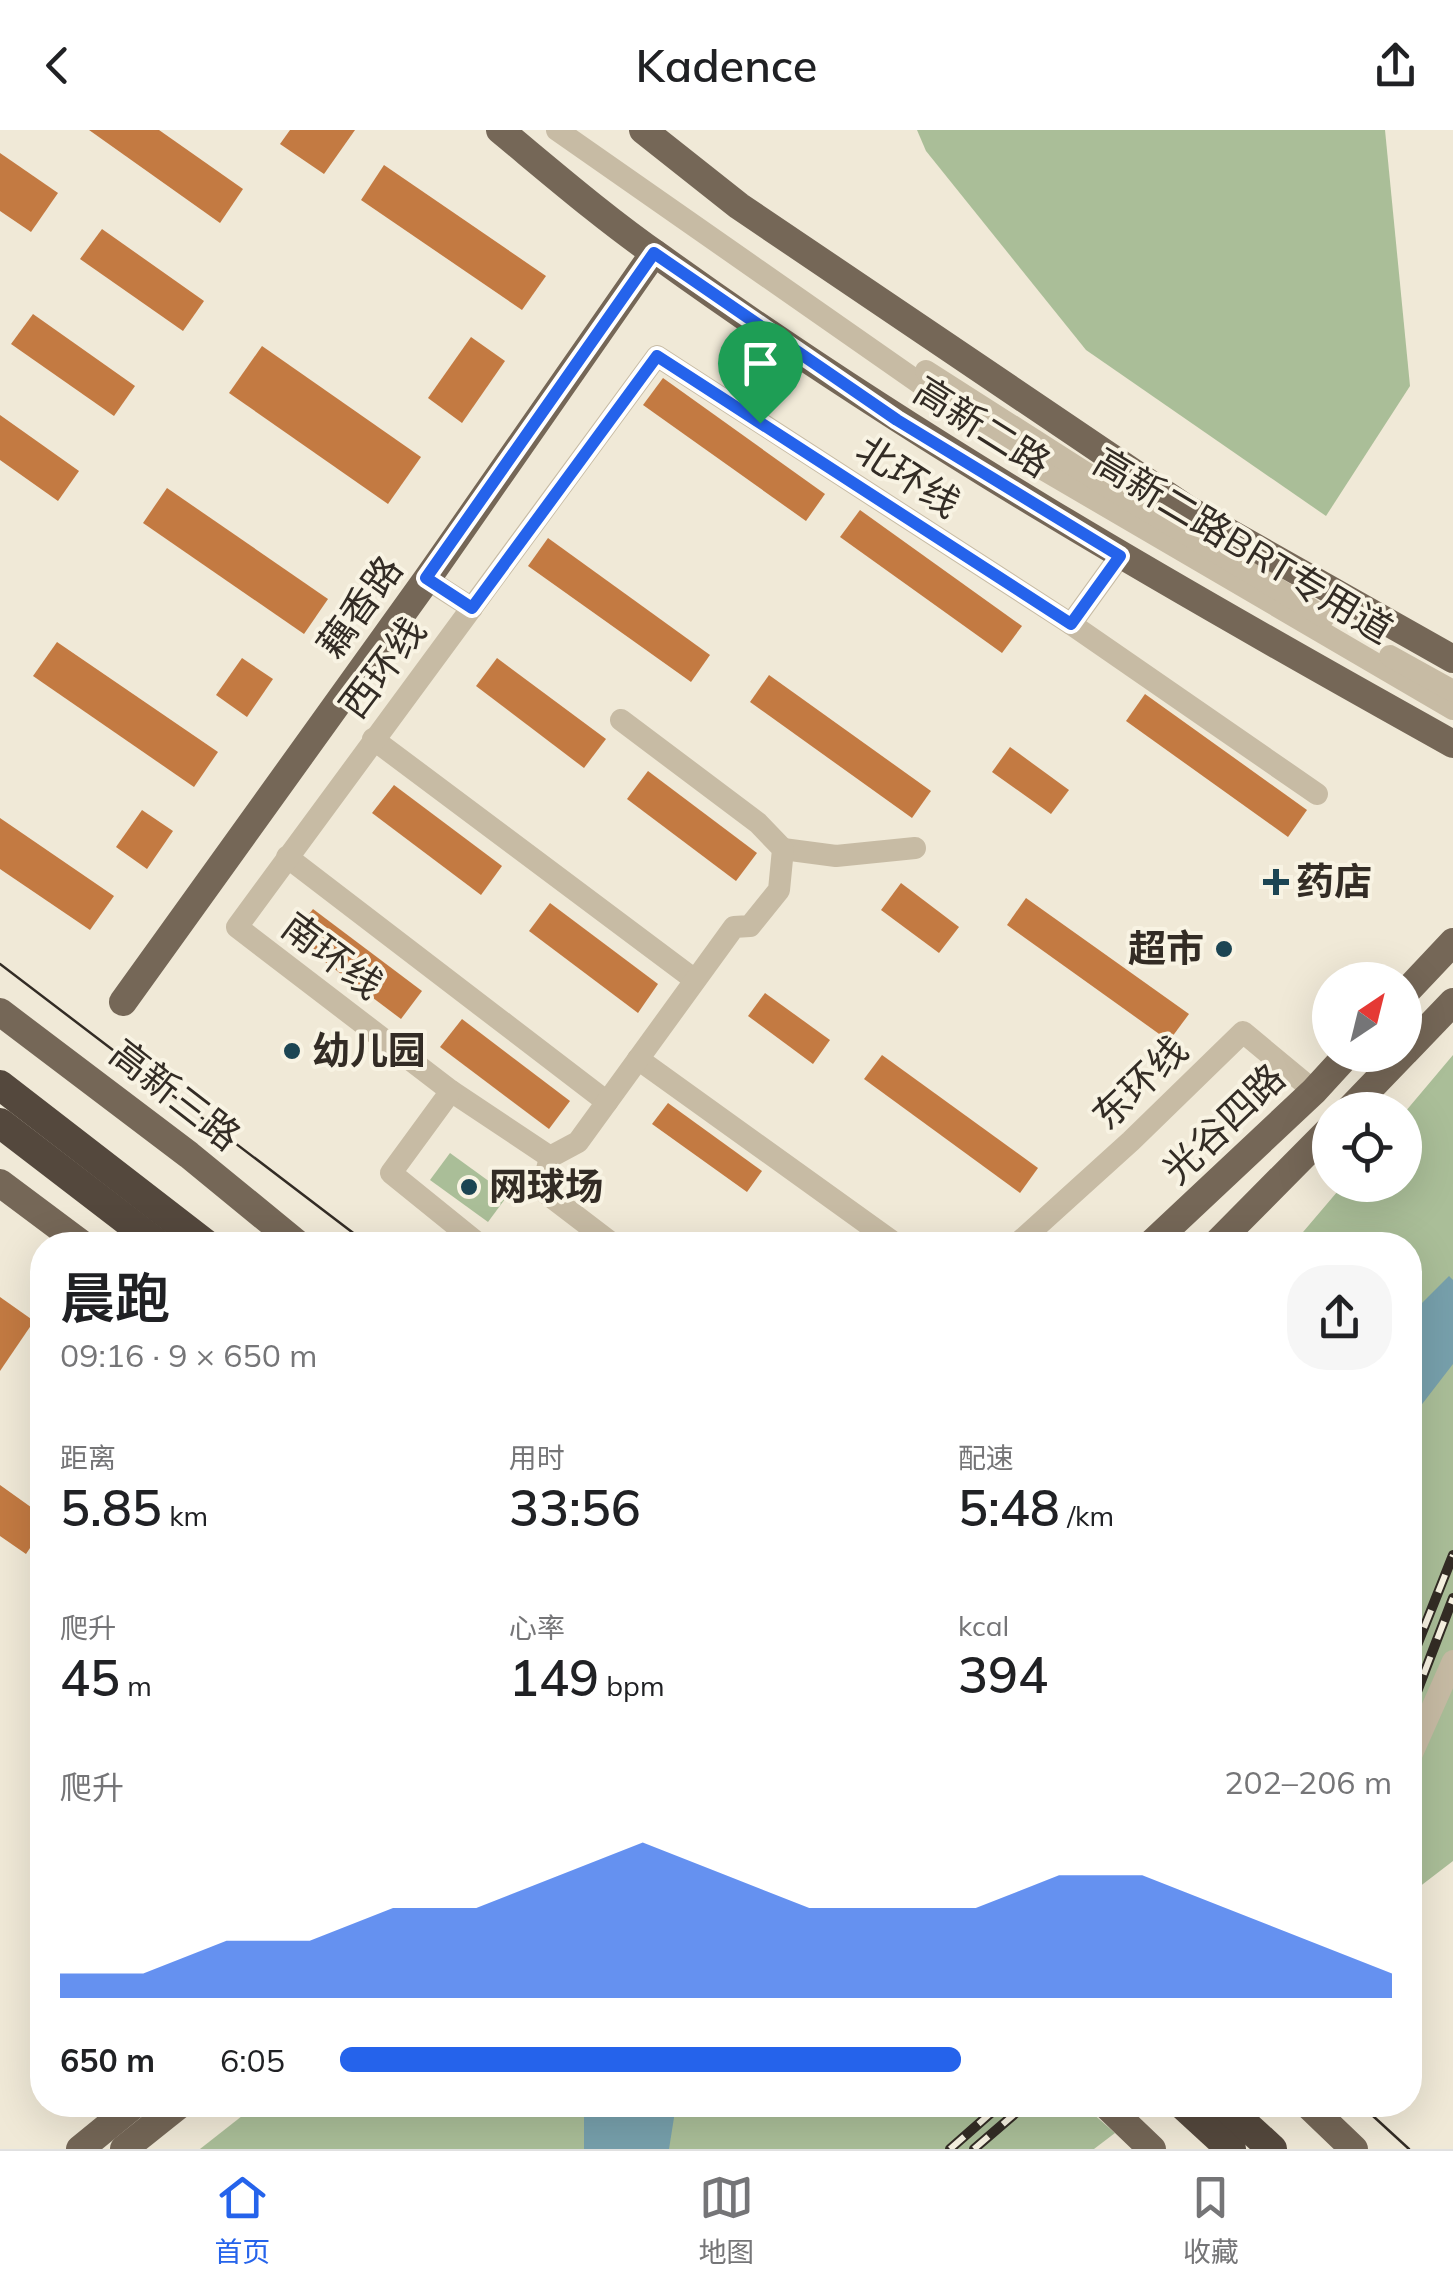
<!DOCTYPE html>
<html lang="zh">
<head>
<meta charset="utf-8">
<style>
  :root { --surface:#fff; --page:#f6f6f6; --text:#202124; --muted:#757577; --line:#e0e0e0; --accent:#2563eb }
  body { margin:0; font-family:Mulish,"Noto Sans SC",sans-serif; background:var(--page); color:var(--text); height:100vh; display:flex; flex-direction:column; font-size:38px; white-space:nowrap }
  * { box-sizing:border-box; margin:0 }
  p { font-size:32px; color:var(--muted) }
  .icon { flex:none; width:55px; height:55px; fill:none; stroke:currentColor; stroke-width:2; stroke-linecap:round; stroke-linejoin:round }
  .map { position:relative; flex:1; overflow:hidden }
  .sheet { position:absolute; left:30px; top:1102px; width:1392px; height:885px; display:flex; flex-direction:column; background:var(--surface); border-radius:40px; box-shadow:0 10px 40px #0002 }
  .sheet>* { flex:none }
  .needle { width:65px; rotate:35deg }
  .buttons { position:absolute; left:1312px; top:832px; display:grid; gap:20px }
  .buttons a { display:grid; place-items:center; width:110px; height:110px; border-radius:50%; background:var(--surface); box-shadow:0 10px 40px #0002; font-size:50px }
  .pin { position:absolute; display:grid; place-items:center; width:85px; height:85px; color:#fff; margin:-102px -42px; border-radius:50% 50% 50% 0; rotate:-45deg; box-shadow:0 0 10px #0007 }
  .pin .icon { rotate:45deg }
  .round { display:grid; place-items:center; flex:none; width:105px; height:105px; border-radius:40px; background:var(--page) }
  .head { display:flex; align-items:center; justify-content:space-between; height:170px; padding:0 30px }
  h1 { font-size:55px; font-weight:600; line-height:75px }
  .figures { display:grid; grid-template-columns:repeat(3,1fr); gap:15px; height:170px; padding:10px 30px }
  .figures div { display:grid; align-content:center }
  .figures b { font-size:50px; font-weight:600 }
  .figures small { font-size:28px; font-weight:400 }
  .figures p { font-size:28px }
  .chart { height:280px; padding:20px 30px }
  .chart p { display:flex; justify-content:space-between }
  .chart svg { width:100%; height:180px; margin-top:10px; fill:var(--accent); opacity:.7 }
  ul { padding:0 30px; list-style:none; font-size:32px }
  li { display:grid; grid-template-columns:160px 120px 1fr; align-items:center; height:75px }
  li i { height:25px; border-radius:12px; background:var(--accent) }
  header { display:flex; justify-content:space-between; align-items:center; height:130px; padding:0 30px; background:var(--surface); font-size:45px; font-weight:600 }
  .tab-bar { display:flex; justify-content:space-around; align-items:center; height:140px; border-top:2px solid var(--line); background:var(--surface); font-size:28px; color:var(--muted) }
  .tab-bar a { display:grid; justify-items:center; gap:5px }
  .tab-bar .current { color:var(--accent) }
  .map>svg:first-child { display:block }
</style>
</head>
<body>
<header><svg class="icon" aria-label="back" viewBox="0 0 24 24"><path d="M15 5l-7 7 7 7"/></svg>Kadence<svg class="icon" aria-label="share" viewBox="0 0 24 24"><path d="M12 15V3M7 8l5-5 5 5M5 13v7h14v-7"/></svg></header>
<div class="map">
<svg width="1453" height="2019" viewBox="0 0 1453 2019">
  <rect width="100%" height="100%" fill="#f0e9d7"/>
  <g fill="#aabe98">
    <polygon points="917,0 1385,0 1410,256 1326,386 1086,220 926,21"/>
    <polygon points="1453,925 1453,1731 1410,1764 1410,1115 1292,1115 1343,1055 1405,1055 1405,982"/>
    <polygon points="450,1023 508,1065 488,1092 430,1050"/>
    <polygon points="256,1975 1083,1975 1115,2003 1094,2019 200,2019"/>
  </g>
  <g fill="#77a0ac">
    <polygon points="1449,1146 1453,1150 1453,1234 1416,1282 1410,1309 1410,1185"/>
    <polygon points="584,1975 676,1975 669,2019 584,2019"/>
  </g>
  <g fill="#c37a42">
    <polygon points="89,0 159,0 243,59 220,93"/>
    <polygon points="290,0 355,0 324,44 280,14"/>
    <polygon points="0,23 58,63 31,102 0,81"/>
    <polygon points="384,35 546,146 522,180 361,70"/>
    <polygon points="102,99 204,171 183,201 80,129"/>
    <polygon points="33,184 135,256 114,286 11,214"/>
    <polygon points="471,207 505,231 462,293 428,268"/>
    <polygon points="262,216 421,327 388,374 229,263"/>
    <polygon points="663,248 825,364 806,391 643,275"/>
    <polygon points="0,285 79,341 58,371 0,330"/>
    <polygon points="167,358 328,469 304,504 143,393"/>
    <polygon points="860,380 1022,496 1002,523 840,407"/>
    <polygon points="548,408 710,525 691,552 528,436"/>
    <polygon points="57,512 218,622 194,657 33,546"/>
    <polygon points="242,528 273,549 247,587 216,565"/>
    <polygon points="497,528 606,609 584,638 476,556"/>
    <polygon points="769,545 931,661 912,688 750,572"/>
    <polygon points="1145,564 1307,680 1288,707 1126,591"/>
    <polygon points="1010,617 1069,660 1051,684 992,642"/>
    <polygon points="648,641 757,723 736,751 627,669"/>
    <polygon points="394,655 502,736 481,765 372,683"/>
    <polygon points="142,680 173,701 147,739 116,717"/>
    <polygon points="0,688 114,766 90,800 0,739"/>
    <polygon points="901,753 959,797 939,823 881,780"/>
    <polygon points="1026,768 1189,884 1169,911 1007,795"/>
    <polygon points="550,773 658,854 638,883 529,801"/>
    <polygon points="313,779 422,861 401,889 292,807"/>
    <polygon points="765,863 830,910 813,934 748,886"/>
    <polygon points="462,889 570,971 549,999 440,917"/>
    <polygon points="882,925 1038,1038 1020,1063 864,949"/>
    <polygon points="668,973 762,1041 747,1062 652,994"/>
    <polygon points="0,1167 34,1191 0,1241"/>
    <polygon points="0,1355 42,1385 42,1422 32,1415 26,1424 0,1406"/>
  </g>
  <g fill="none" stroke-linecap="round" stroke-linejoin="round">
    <g stroke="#c7bba4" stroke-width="22">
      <polyline points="557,0 1041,338 1453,579"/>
      <polyline points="926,241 1100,352 1324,487"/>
      <polyline points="427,449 472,478"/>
      <polyline points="1071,494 1120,426"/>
      <polyline points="1390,526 1453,561"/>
      <polyline points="373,609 695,850"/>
      <polyline points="783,719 836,726 915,718"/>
      <polyline points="287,727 607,972"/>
      <polyline points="638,929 897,1115"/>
      <polyline points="451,961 550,1027 542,1060 614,1115"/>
      <polyline points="550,1027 578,1012 734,797 750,796 779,760 783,719 758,693 621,590"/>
      <polyline points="480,1115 391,1043 451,961 237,797 657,226 1071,494 1317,664"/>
      <polyline points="1016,1115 1131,1011 1243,902 1314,961"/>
      <polyline points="1410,1628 1453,1531"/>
    </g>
    <g stroke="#756757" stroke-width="28">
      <path d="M500,0c52,43 104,88 160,127 252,182 522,336 793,487"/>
      <polyline points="643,0 739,76 1189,380 1453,529"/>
      <polyline points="1405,863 1453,812"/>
      <polyline points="123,872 427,449 654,123"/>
      <polyline points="0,882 189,1025 299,1115"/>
      <polyline points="1405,922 1453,872"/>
      <polyline points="1349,980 1402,925"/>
      <polyline points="0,1053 83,1115"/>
      <polyline points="1150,1115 1314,961 1347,925"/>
      <polyline points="1215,1115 1330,999"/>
      <polyline points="1106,1975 1152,2019"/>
      <polyline points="1308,1975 1354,2019"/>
      <polyline points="80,2019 134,1975"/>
      <polyline points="124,2019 179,1975"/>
    </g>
    <g stroke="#54483d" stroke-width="30">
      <polyline points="0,955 207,1115"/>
      <polyline points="0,993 159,1115"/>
      <polyline points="1183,1975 1231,2019"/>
      <polyline points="1224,1975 1272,2019"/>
    </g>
    <g stroke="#332c25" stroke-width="2.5">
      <polyline points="0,834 369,1115"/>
      <polyline points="1361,1975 1409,2019"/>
    </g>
    <defs>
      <g id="rail">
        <polyline points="1410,1533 1453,1425"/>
        <polyline points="1410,1580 1453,1468"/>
        <polyline points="950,2019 1000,1975"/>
        <polyline points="974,2019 1025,1975"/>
      </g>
    </defs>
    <use href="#rail" stroke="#332c25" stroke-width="10"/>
    <use href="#rail" stroke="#f8f3e3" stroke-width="6" stroke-dasharray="19" stroke-linecap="butt"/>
  </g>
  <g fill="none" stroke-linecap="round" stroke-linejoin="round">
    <defs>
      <polygon id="route" points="654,123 897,290 1120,426 1071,494 657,226 472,478 426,448"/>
    </defs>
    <use href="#route" stroke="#fff" stroke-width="20"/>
    <use href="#route" stroke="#2563eb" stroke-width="12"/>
  </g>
  <g fill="#1c4553" stroke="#f8f3e3" stroke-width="4">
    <path d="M1271 737h10v10h10v10h-10v10h-10v-10h-10v-10h10z"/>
    <circle cx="1224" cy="819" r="10"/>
    <circle cx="292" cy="921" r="10"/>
    <circle cx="469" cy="1057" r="10"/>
  </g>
  <g text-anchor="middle" stroke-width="8" stroke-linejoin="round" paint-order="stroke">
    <g font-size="38" fill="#332c25" stroke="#f8f3e3">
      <text transform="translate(982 297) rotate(32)" y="13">高新二路</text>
      <text transform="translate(908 347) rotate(33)" y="13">北环线</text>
      <text transform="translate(1243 416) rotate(31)" y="13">高新二路BRT专用道</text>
      <text transform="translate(360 477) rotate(-54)" y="13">藕香路</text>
      <text transform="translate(383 538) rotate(-53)" y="13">西环线</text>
      <text transform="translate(332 826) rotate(37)" y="13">南环线</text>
      <text transform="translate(1140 953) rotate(-44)" y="13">东环线</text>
      <text transform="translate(175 965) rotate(38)" y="13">高新三路</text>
      <text transform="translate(1224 994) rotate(-44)" y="13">光谷四路</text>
    </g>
    <g font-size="38" font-weight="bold" fill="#332c25" stroke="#f8f3e3" text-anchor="start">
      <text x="1296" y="765">药店</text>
      <text x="1204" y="832" text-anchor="end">超市</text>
      <text x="312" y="934">幼儿园</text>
      <text x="489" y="1070">网球场</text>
    </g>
  </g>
</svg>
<div class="buttons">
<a><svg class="needle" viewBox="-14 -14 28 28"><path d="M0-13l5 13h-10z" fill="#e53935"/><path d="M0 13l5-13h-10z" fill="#757577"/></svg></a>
<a><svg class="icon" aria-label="locate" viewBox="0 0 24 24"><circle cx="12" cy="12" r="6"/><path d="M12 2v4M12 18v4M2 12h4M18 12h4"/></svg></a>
</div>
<div class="pin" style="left:760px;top:293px;background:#1e9e55"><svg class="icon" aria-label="arrive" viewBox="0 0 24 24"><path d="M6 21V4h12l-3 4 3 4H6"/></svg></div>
<section class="sheet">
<div class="head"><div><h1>晨跑</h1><p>09:16 · 9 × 650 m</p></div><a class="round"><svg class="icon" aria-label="share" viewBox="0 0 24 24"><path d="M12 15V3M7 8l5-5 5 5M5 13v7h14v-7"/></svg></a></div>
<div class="figures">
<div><p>距离</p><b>5.85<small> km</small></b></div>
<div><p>用时</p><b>33:56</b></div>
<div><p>配速</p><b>5:48<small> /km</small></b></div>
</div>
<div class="figures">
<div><p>爬升</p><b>45<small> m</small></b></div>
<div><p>心率</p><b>149<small> bpm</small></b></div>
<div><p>kcal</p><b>394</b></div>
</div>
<div class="chart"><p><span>爬升</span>202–206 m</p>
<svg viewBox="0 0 160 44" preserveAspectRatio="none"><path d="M0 44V38L10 38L20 30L30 30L40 22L50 22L60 14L70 6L80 14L90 22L100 22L110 22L120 14L130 14L140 22L150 30L160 38V44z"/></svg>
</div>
<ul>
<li><b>650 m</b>6:05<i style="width:59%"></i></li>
</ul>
</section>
</div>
<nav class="tab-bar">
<a class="current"><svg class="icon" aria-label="home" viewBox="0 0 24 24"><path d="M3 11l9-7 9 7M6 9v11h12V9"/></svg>首页</a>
<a><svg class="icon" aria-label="map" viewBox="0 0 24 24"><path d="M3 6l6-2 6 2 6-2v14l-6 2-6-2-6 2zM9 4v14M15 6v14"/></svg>地图</a>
<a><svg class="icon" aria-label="saved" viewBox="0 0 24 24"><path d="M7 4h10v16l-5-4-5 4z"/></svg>收藏</a>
</nav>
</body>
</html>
